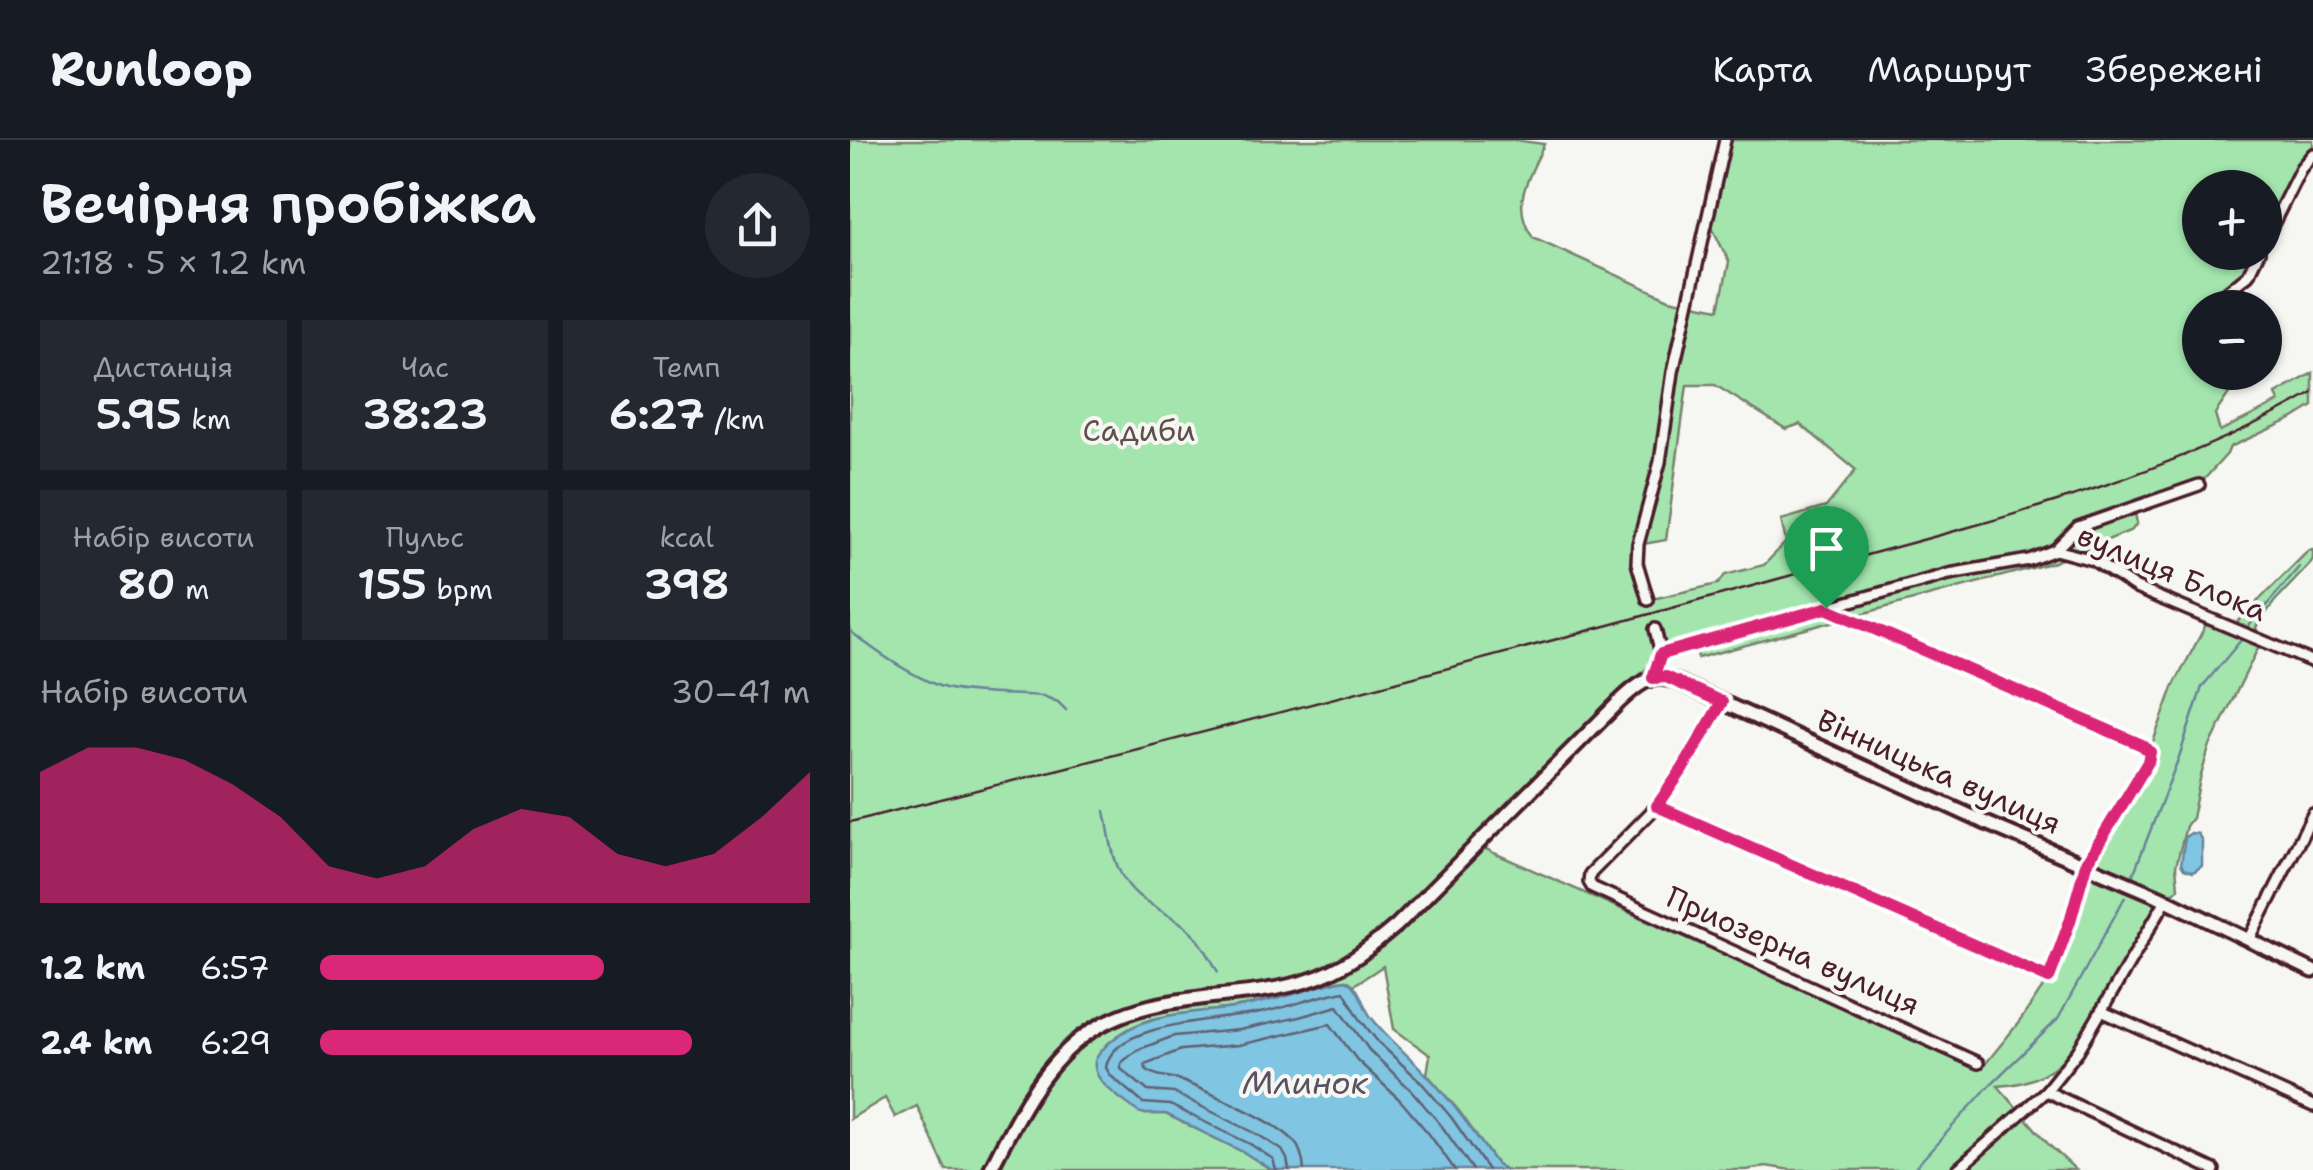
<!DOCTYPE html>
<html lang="uk">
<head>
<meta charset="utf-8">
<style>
  :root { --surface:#171b24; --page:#242831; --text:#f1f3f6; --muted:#9ea1a6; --line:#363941; --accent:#db2777 }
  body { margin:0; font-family:"Shantell Sans",sans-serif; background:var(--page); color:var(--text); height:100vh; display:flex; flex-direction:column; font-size:38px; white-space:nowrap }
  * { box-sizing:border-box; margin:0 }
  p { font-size:32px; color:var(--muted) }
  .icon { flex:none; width:55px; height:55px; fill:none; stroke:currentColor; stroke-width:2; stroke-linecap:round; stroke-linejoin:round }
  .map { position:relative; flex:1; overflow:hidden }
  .details { display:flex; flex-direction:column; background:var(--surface); width:850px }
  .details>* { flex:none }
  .tools { position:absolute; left:1332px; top:30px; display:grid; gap:20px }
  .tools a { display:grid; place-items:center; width:100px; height:100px; border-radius:50%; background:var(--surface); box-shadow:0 2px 8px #0004; font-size:50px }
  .pin { position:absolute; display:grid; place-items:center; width:85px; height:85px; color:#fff; margin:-102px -42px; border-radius:50% 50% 50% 0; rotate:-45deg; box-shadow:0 0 10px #0007 }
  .pin .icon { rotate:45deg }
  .round { display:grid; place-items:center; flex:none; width:105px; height:105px; border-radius:52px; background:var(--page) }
  .summary { display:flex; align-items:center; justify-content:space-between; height:170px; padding:0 40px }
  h1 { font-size:55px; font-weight:600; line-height:75px }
  .metrics { display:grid; grid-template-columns:repeat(3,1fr); gap:15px; height:170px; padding:10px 40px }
  .metrics div { display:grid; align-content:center; border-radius:0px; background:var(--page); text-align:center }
  .metrics b { font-size:42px; font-weight:600 }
  .metrics small { font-size:28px; font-weight:400 }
  .metrics p { font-size:28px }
  .chart { height:280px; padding:20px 40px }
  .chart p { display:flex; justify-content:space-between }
  .chart svg { width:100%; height:180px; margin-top:10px; fill:var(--accent); opacity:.7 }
  ul { padding:0 40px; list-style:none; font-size:32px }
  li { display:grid; grid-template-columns:160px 120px 1fr; align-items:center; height:75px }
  li i { height:25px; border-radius:12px; background:var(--accent) }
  header { display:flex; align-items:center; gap:60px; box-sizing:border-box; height:140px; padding:0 50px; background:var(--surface); border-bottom:2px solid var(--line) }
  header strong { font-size:48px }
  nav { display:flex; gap:55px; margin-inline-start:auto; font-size:35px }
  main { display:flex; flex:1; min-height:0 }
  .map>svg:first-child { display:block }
</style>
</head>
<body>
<header>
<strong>Runloop</strong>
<nav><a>Карта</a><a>Маршрут</a><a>Збережені</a></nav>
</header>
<main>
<section class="details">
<div class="summary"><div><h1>Вечірня пробіжка</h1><p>21:18 · 5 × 1.2 km</p></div><a class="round"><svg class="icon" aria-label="share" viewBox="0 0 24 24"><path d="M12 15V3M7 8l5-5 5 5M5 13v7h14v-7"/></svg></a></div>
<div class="metrics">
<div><p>Дистанція</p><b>5.95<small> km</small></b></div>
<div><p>Час</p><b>38:23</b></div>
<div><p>Темп</p><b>6:27<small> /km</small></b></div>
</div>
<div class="metrics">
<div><p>Набір висоти</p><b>80<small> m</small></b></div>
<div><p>Пульс</p><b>155<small> bpm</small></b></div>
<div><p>kcal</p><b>398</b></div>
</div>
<div class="chart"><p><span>Набір висоти</span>30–41 m</p>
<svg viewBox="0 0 160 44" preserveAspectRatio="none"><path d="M0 44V12L10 6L20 6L30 9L40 15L50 23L60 35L70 38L80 35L90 26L100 21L110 23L120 32L130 35L140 32L150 23L160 12V44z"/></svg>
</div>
<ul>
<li><b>1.2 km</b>6:57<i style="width:58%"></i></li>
<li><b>2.4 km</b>6:29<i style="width:76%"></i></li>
</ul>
</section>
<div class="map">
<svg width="1463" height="1030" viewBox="0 0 1463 1030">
  <rect width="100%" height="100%" fill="#f6f6f2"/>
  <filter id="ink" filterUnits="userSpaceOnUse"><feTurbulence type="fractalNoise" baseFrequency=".01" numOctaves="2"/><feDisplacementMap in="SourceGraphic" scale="20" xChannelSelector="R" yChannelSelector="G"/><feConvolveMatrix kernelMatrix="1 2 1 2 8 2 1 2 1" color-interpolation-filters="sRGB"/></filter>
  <g filter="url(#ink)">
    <path fill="#a4e5ae" stroke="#77826c" stroke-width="2.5" fill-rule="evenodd" d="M0,0h663l31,4c-14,33 -35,59 -11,93l136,62 50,10 10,-47 -22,-45 18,-77h588v14l-48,86v-52h-65v64l59,1 -11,22 -32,32 -16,1v33l-4,11 4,1v19l25,1 -2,4 11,9 -19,28 5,17 59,-29 -3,-8 37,-21v33l-21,13 -62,28 -3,7 -28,31 -65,24 3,14 -5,7 -78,32 -356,96 -3,-14 -34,10 -190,187 23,12 488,215 38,-47 29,-43 38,-114 62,-111 25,-68 35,-66 23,8 76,-76 5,-1v9l-3,5 -35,37 -19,26 4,17 -51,104 -9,31 -8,39 -6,8 -10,40 2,22 -12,12c-25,43 -48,89 -78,129 -8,10 -15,22 -25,31 -19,17 -41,25 -65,26l52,60 26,24h-285l-25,-4 -19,4h-242l-8,-5 -38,-54 -32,-37 3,-19 -36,-26 -11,-63 -29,19 -8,-5 -8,1c-33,11 -65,20 -99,26 -51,9 -91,1 -134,39l40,68h20l80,39 27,17h-271l-13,-7 -5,7h-37l-29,-64 -22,11 -10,-19 -35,21zM837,245h28l71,44 14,-5 56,46 -30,37 -45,13 5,22 -22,23 -39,10 -7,9 -70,16 -10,-55 28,-5z"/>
    <g fill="#80c5e1" stroke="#6a8398" stroke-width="2.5">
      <polygon points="1341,693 1348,694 1352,701 1352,726 1343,732 1334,729 1331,724 1335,697"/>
      <path d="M496,840c14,6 16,25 25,37 16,21 36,37 54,56 27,28 49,59 72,92l8,5h-233l-27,-17 -79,-39h-21l-7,-2c-14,-12 -47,-30 -43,-51 2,-7 9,-13 14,-18 34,-32 82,-29 124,-35 13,-2 26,-5 38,-8 25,-5 49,-16 75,-20z"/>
    </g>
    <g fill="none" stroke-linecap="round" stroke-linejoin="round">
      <g stroke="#606174" stroke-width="2.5">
        <path d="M426,1030l-3,-11 -23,-15 -80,-39 -27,-2 -32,-27 -5,-8c5,-47 119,-48 154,-55 29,-6 57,-17 84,-22l16,28 18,23 42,39 31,36 37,53"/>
        <polyline points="439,1030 437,1019 432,1010 407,994 324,953 298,951 271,929 271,923 287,910 324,896 389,890 449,877 488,866 519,910 561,950 591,985 623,1030"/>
        <path d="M454,1030c-1,-11 -3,-21 -10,-29 -18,-20 -86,-49 -112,-60 -13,-6 -26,-3 -36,-12l-1,-5 36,-14 58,-5 91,-21 27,36 43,40 29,34 26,36"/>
      </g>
      <g stroke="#6a8398" stroke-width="2.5">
        <polyline points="1399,486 1449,427"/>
        <path d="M0,491c26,21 57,42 89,55 24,9 76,8 104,10l15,6 8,8"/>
        <path d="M255,671c4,19 6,43 15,61 16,32 42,35 66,55 14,11 23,29 32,45"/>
        <polyline points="1283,735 1329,617 1352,547 1392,499"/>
        <polyline points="1063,1030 1138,947 1208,879 1275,757"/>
      </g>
      <defs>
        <g id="minor">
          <polyline points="1415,100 1451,28 1463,14"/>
          <polyline points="1366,168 1374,154 1398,135 1409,112"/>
          <polyline points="1345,212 1350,201"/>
          <polyline points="1205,410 1228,387 1349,345"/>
          <polyline points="798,460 787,423 788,404 810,322 823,232 875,0"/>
          <polyline points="811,514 1099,434 1179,420 1205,410 1243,420 1286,448 1463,522"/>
          <polyline points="803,538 811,514 805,489"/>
          <polyline points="872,562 832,630 807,666 740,734 739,742 742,747 1128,923"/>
          <polyline points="807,666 1199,838 1220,781 1237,724 1298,621 1299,613 1292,605 976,468"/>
          <polyline points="1399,800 1463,674"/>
          <polyline points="1251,871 1463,966"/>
          <polyline points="1196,951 1364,1030"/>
          <polyline points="1107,1030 1196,951 1228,911 1316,760"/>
        </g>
        <path id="tertiary" d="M140,1030c24,-47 48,-98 90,-131 66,-52 152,-35 227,-58 36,-11 62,-32 90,-56l221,-222c19,-18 33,-32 60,-21l308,141 172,73 155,75"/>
      </defs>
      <use href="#minor" stroke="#4a1f2b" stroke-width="16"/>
      <use href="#tertiary" stroke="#4a1f2b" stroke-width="19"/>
      <use href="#minor" stroke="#f6f6f2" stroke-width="9"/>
      <use href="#tertiary" stroke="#f6f6f2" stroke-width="11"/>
      <path stroke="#4a1f2b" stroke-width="2.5" d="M0,682c303,-76 605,-154 906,-237 189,-53 386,-94 557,-192"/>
    </g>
  </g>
  <g fill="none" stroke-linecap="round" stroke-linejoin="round" filter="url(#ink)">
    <defs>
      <polygon id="route" points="976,468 1292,605 1300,612 1298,622 1236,724 1220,781 1199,838 807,666 832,630 872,562 816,537 803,538 811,514"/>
    </defs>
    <use href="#route" stroke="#fff" stroke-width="20"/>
    <use href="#route" stroke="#db2777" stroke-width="12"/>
  </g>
  <g text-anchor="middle" stroke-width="8" stroke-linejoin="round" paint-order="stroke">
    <g font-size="30" fill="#60504c" stroke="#f6f6f2">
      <text x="289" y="301">Садиби</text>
    </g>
    <g font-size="30" fill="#4a1f2b" stroke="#f6f6f2">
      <text transform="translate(1322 433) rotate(23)" y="10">вулиця Блока</text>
      <text transform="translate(1089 632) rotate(24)" y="10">Вінницька вулиця</text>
      <text transform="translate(943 811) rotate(24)" y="10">Приозерна вулиця</text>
    </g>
    <g font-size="32" font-style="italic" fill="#5a5162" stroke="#f6f6f2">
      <text x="455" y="954">Млинок</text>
    </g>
  </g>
</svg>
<div class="tools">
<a>+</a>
<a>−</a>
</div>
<div class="pin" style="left:976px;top:468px;background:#1e9e55"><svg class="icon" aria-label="arrive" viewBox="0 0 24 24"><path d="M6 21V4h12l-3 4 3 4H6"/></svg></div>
</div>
</main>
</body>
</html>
